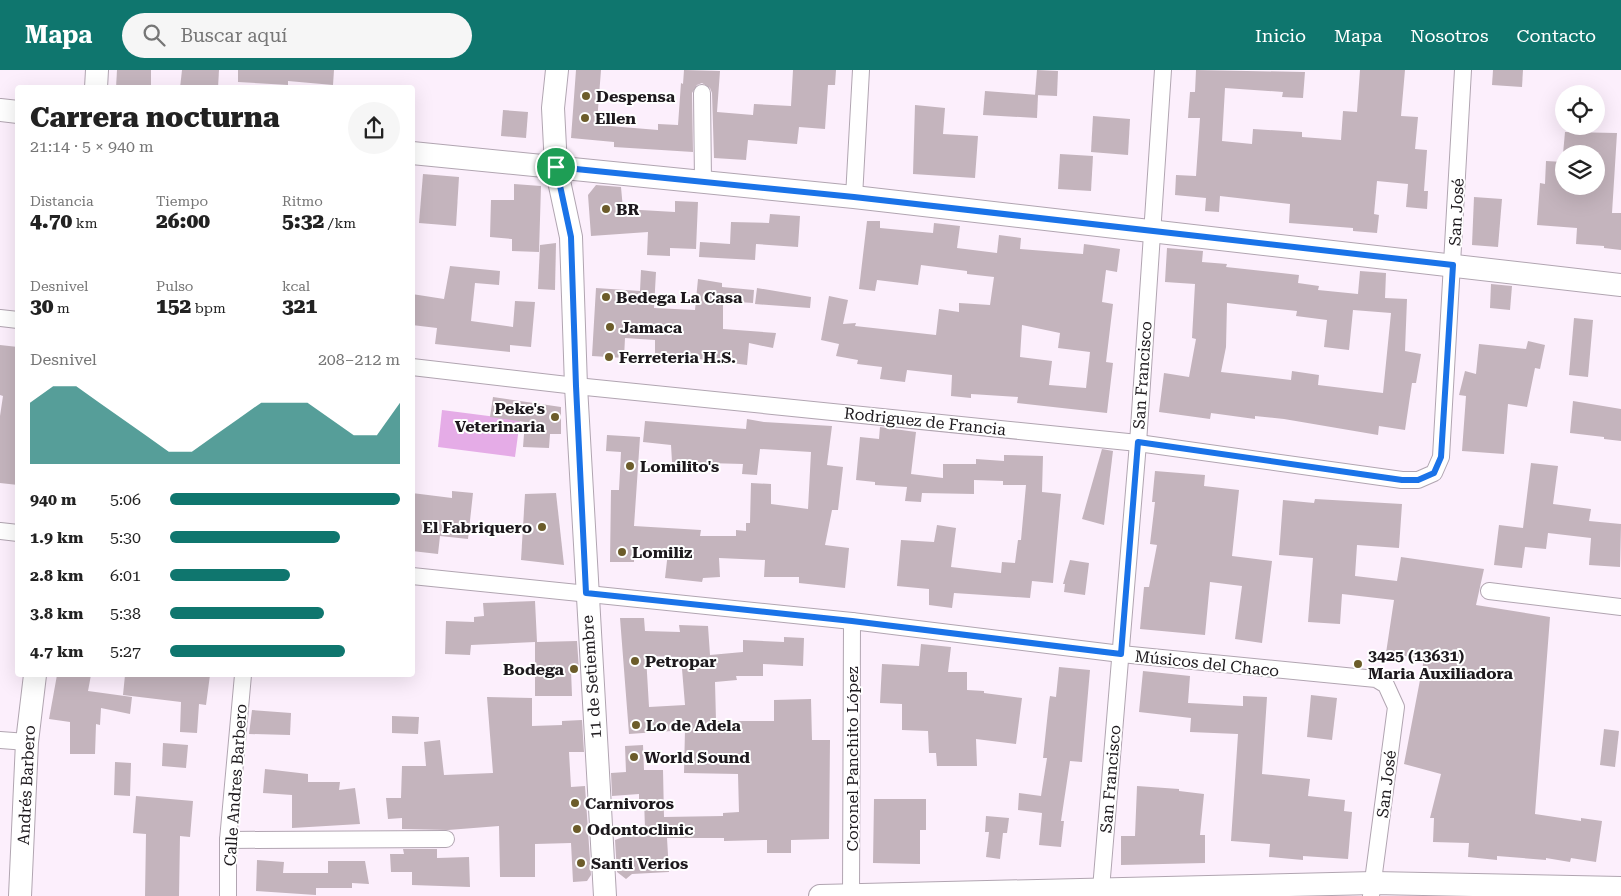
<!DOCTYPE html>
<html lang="es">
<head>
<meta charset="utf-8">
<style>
  :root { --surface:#fff; --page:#f6f6f6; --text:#222; --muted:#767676; --accent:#0f766e }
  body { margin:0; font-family:"Roboto Serif",serif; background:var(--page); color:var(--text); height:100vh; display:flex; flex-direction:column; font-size:19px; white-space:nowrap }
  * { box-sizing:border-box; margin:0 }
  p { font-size:16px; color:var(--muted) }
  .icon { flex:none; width:28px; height:28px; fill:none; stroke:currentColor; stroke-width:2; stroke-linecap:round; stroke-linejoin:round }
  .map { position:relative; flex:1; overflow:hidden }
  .side { position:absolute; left:15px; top:15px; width:400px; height:592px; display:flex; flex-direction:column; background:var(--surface); border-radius:5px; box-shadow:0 5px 20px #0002 }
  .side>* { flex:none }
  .buttons { position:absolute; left:1555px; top:15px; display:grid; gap:10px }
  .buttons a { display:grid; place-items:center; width:50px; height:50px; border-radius:50%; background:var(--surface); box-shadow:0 5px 20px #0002; font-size:25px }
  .pin { position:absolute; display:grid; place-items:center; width:42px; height:42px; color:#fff; margin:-21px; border:2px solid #fff; border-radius:50%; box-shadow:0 1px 5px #0007 }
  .round { display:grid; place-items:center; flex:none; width:52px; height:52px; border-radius:26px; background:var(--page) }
  .head { display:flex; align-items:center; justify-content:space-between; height:85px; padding:0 15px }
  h1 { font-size:28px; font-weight:800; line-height:38px }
  .stats { display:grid; grid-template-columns:repeat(3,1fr); gap:8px; height:85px; padding:5px 15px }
  .stats div { display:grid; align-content:center }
  .stats b { font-size:21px; font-weight:800 }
  .stats small { font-size:14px; font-weight:400 }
  .stats p { font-size:14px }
  .chart { height:140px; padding:10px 15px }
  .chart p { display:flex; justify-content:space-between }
  .chart svg { width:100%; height:90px; margin-top:5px; fill:var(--accent); opacity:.7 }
  ul { padding:0 15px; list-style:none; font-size:16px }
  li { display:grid; grid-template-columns:80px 60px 1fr; align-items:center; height:38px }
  li i { height:12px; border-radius:6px; background:var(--accent) }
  header { display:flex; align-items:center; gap:30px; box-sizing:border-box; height:70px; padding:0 25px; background:var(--accent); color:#fff }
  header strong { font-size:24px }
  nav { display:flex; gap:28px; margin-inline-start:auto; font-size:18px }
  .search { width:350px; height:45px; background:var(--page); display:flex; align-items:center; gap:12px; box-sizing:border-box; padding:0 18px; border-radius:28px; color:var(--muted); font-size:19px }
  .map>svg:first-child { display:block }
</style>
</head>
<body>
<header>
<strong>Mapa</strong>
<div class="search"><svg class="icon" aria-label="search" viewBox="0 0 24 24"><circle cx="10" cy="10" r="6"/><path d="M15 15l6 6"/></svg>Buscar aquí</div>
<nav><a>Inicio</a><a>Mapa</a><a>Nosotros</a><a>Contacto</a></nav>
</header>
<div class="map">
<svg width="1621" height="826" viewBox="0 0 1621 826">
  <rect width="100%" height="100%" fill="#fceffc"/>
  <polygon fill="#e5ace7" points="442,340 520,350 515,387 438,377"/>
  <g fill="#c4b4bd" fill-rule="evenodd">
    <polygon points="117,0 151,0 151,18 116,18"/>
    <polygon points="182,0 219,0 218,18 180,18"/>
    <polygon points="238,0 334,0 333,15 288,11 288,15 238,12"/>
    <polygon points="576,0 601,0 597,52 610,53 610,56 658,60 658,54 678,55 681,13 683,14 684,0 720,1 717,42 753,45 754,34 791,36 793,0 836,0 835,15 828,15 825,59 799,57 797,74 748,70 746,90 714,88 712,23 710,18 702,13 697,15 692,23 693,82 614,77 614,72 571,68"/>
    <polygon points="1037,0 1058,1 1057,26 1035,25"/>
    <polygon points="1196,0 1305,2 1303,28 1282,27 1283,22 1225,18 1222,71 1252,74 1253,59 1302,62 1302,67 1341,70 1343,41 1357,42 1360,0 1405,0 1401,46 1418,47 1415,79 1427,80 1424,121 1428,121 1427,139 1406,137 1408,114 1377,111 1374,144 1379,145 1377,163 1353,161 1353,158 1289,153 1290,134 1220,126 1219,142 1205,141 1206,128 1175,125 1176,105 1196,106 1200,48 1188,48 1190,22 1195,22"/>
    <polygon points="1493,0 1523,0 1522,17 1492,15"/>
    <polygon points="985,21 1038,25 1037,48 983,45"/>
    <polygon points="915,35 945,38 943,64 978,66 975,108 913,104"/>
    <polygon points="503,40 528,42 526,68 501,66"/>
    <polygon points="1093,46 1130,49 1128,85 1091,82"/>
    <polygon points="1565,62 1617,63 1612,143 1621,143 1621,180 1604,178 1604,176 1576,174 1577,158 1537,155 1540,113 1545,114 1546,91 1564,92 1564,116 1596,116 1596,84 1563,84"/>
    <polygon points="1060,84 1093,86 1091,121 1058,119"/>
    <polygon points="423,104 459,107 456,156 419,153"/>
    <polygon points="514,114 541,116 539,182 512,181 512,169 490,167 491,130 514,130"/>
    <polygon points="596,115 621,117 623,139 675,142 675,131 698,132 696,179 670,178 670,186 647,185 648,162 591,166 588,125"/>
    <polygon points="1474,127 1502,129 1498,177 1472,175"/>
    <polygon points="770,144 800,146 798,177 756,174 755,190 699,187 700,172 730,174 731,152 769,153"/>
    <path d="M867,151h13v7l53,5 1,-10 26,3 -3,22 40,5 2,-18 22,3 -1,11 63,5 1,-10 36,5 -3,23 -11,-2 -4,32 11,2 -7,58 7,1 -6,50 -90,-10 1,-6 -47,-3v4l-20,-2 1,-21 -45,-5 -2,12 -25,-3 2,-12 -25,-3 1,-4 -22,-4 3,-12 -18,-4 8,-44 19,4 -5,24 13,-1 -1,3 81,9 3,-26 20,3v-9l31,2 4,-28 -27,-3v-3l-46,-6 -3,20 -41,-5 -2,11 -16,-2zM1022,255l38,8 -2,15 32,4 -4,36 -37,-3 3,-24 -32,-4z"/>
    <polygon points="556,173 555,220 538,219 540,175"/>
    <path d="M1167,178l36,3 -1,11 25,2 -1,3 73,8 -1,8 21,3 -1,4 40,4 2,-23 26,2 -1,25 22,1 -2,52 16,3 -5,29h-4l-7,47 -26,-4 -1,9 -94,-16 -29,-3v3l-44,-6 -1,6 -51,-7 5,-39 25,4 7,-38 -4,-1 3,-54 -30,-2zM1227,233l70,8 -1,5 31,4 -3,27 25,3 4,-40 38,3 -8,80 -65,-8 1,-10 -27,-4 -1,9 -70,-8 5,-25z"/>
    <polygon points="450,196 500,201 499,215 475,213 471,251 513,257 515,231 535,232 531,277 510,275 510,282 435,274 437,258 412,255 412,224 444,229"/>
    <polygon points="641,200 656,202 654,238 695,240 698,209 722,213 722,217 754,220 753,233 723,231 723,259 776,263 773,278 749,273 747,295 683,287 655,286 655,270 625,268 624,288 592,286 596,218 640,221"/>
    <polygon points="1491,214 1512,216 1510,240 1490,238"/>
    <polygon points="757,218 811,227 810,238 755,234"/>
    <polygon points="1574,248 1593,250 1588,307 1569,305"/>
    <polygon points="1528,271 1545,275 1540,299 1535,298 1527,337 1508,334 1504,384 1462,381 1466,326 1459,325 1465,301 1476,304 1479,274 1526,279"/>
    <polygon points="0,275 18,277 18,415 0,413 0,346 3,326 0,325"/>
    <polygon points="493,327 561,337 561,364 550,364 549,378 523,377 525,352 490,347"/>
    <polygon points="1573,331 1621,339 1621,371 1604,369 1604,367 1570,363"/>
    <polygon points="747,349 764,352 832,356 827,395 843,397 838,440 832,440 825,475 849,478 845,518 799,513 799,507 764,507 765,490 719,488 720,507 703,508 702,512 665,508 668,482 634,479 634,492 610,492 611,420 619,420 621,382 606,381 607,365 640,367 634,456 701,460 700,466 736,466 736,460 746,461 746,453 750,453 751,413 771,414 771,434 808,439 811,382 760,379 757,405 742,404 743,394 672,392 671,375 643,372 645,351 746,359"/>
    <polygon points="880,357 916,362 911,404 943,408 943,394 976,394 976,389 1004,391 1004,385 1043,386 1042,422 1061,424 1053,513 1032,511 1030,528 954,523 952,538 929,535 929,519 897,516 901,470 934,472 937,455 956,458 951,497 1001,503 1002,492 1015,493 1018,470 1021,470 1026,415 1003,415 1003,411 974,410 974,424 922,423 921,432 905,431 907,417 875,415 875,412 856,410 860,367 879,369"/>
    <polygon points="1102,379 1113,381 1104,455 1082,449"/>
    <polygon points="1531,393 1558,396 1553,434 1591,439 1589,451 1621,454 1620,497 1589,495 1591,468 1548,463 1546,479 1525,477 1522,498 1494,495 1499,455 1523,458"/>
    <polygon points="1155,401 1205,405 1204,416 1239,420 1232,486 1272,491 1262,573 1235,569 1242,516 1210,512 1205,565 1140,559 1144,517 1149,517 1157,475 1150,474 1155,432 1152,432"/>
    <polygon points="452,421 473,423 468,469 440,466 438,484 412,481 412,423 452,428"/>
    <polygon points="556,423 564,495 521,490 525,424"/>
    <polygon points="1315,429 1402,434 1399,478 1357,475 1355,506 1397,511 1401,487 1484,499 1476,535 1550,547 1535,744 1581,751 1581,748 1602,751 1596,792 1571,788 1570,792 1546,788 1546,790 1497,786 1497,790 1468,787 1469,773 1433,772 1434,748 1430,748 1441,704 1404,694 1424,589 1386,583 1394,530 1342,524 1340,554 1308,552 1313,488 1279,485 1283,430 1314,433"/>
    <polygon points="1070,490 1089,493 1085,525 1064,522 1065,514 1063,514"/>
    <polygon points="535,531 537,572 577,571 579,600 571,600 572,626 535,626 535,572 471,575 470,585 445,584 446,551 474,552 474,547 484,546 483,533"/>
    <path d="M620,548h24l1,13 35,1 -1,-7 29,1 2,29 33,-3v-12l41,2v-5l20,1 -1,28 -40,-2v12h-27l1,4 -22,2 1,39h58v-21l37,-1 1,41h18l-1,99 -38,1v13h-24v-13l-43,1v-3h-57l2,34 -37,2 -6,5 -9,-7 -2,-32 30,-11 -1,-30h-5v-5l-27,2 -1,-23 15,-1 -1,-26 18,-1 1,25h19l1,47 59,-1v-3l16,-1 -1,-38 -54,-1 1,-43 -56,4zM646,586l35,1 4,48 -36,2z"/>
    <polygon points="921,574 951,577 948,602 967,602 967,620 984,621 984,623 1022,628 1016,674 976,669 977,696 937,696 936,683 929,683 928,661 902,660 902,634 880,633 882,594 919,596"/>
    <polygon points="1059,597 1090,600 1082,692 1070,691 1061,751 1064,751 1061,777 1039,775 1042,743 1018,740 1019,723 1041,726 1047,688 1043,688 1049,632 1050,626 1056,627"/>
    <polygon points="1143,601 1190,606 1188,633 1243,636 1243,626 1267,627 1262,704 1310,709 1308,726 1345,730 1344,741 1352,742 1348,789 1303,786 1303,790 1269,787 1270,774 1231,771 1238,664 1190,662 1191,648 1139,642"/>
    <polygon points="57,605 91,605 88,621 132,627 130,644 101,638 100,655 96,654 95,684 70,684 70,652 49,649"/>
    <polygon points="125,605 210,605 206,635 199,634 197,663 180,662 181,632 123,625"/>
    <polygon points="1311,625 1337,628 1332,670 1307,667"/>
    <polygon points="487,627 532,628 532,656 562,655 562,651 582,650 584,682 569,682 571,717 585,716 591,805 587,811 573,812 571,773 535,774 535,807 500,807 499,756 448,760 402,759 402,748 388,749 386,728 401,728 402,696 426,696 424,672 440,670 444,705 493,703"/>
    <polygon points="252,640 291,643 290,665 249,664"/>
    <polygon points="392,646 419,647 418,664 392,663"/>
    <polygon points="1604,659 1619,661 1615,697 1600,695"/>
    <polygon points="163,673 188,675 186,698 162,696"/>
    <polygon points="115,692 131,693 130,726 114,725"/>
    <polygon points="265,699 308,704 308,712 340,712 339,720 355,718 360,754 292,758 292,725 263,723"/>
    <polygon points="1137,716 1179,719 1179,721 1204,724 1200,765 1205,765 1205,793 1121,795 1121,766 1135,766"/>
    <polygon points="136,726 193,731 190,767 180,766 179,826 145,826 146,764 133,763"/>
    <polygon points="874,729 926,729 926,760 920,760 920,794 873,793"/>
    <polygon points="986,746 1009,748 1007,763 1003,763 1000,789 986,787 989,762 985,762"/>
    <polygon points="403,779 437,779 437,788 469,787 470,817 412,815 412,802 391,802 390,784 404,784"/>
    <polygon points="257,790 284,792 283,803 328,803 328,791 365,791 369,814 352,813 352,818 316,818 316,825 256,821"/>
  </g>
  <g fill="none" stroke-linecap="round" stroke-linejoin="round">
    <defs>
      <g id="street">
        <polyline points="702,23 703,112"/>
        <polyline points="854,127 861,0"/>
        <polyline points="0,248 18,250"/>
        <polyline points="412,297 576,316 1138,373 1402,410 1418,410 1434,403 1441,387 1463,0"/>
        <polyline points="0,461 18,463"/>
        <polyline points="412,506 852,551 1121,584 1376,609 1386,615 1396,637 1371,826"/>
        <polyline points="1489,521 1621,537"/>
        <polyline points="0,670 27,672"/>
        <polyline points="228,770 446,769"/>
        <polyline points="1101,819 1138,373 1163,0"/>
        <polyline points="228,826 228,770 243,605"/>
        <polyline points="851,826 852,551"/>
      </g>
      <g id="secondary">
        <polyline points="557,0 553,38 556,97 571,167 576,316 605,826"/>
        <polyline points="96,18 97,0"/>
        <polyline points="0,40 18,42"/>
        <polyline points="412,83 854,127 1621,215"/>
        <polyline points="20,826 27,672 35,605"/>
        <polyline points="820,826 1374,813 1621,818"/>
      </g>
    </defs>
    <use href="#street" stroke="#b1a5b1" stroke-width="18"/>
    <use href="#secondary" stroke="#b1a5b1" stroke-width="24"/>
    <use href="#street" stroke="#fff" stroke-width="16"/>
    <use href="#secondary" stroke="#fff" stroke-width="22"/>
  </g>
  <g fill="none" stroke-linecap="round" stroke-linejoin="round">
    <defs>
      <polygon id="route" points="556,97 854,127 1453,195 1441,387 1434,403 1418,410 1402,410 1138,372 1121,584 852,551 586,523 576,316 571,167"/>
    </defs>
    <use href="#route" stroke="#fff" stroke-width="10"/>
    <use href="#route" stroke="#1a73e8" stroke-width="6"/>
  </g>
  <g fill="#6c5c2a" stroke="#fff" stroke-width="2">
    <circle cx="586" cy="26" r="5"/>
    <circle cx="585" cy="48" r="5"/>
    <circle cx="606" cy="139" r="5"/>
    <circle cx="606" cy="227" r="5"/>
    <circle cx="610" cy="257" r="5"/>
    <circle cx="609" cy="287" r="5"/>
    <circle cx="555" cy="347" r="5"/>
    <circle cx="630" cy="396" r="5"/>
    <circle cx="542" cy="457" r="5"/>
    <circle cx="622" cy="482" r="5"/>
    <circle cx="635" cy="591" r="5"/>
    <circle cx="1358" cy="594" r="5"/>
    <circle cx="574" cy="599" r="5"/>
    <circle cx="636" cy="655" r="5"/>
    <circle cx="634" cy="687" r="5"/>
    <circle cx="575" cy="733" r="5"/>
    <circle cx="577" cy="759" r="5"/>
    <circle cx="581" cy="793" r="5"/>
  </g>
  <g text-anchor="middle" stroke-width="4" stroke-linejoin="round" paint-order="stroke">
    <g font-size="16" font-weight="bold" fill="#1d191d" stroke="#fff" text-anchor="start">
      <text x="596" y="32">Despensa</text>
      <text x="595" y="54">Ellen</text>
      <text x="616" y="145">BR</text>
      <text x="616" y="233">Bedega La Casa</text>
      <text x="620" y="263">Jamaca</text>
      <text x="619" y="293">Ferreteria H.S.</text>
      <text x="545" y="344" text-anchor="end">Peke's<tspan x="545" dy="18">Veterinaria</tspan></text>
      <text x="640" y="402">Lomilito's</text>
      <text x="532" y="463" text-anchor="end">El Fabriquero</text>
      <text x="632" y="488">Lomiliz</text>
      <text x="1368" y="591">3425 (13631)<tspan x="1368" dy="18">Maria Auxiliadora</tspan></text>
      <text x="645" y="597">Petropar</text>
      <text x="564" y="605" text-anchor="end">Bodega</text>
      <text x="646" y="661">Lo de Adela</text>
      <text x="644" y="693">World Sound</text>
      <text x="585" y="739">Carnivoros</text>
      <text x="587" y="765">Odontoclinic</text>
      <text x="591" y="799">Santi Verios</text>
    </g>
    <g font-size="16" fill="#1d191d" stroke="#fff">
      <text transform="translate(1456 142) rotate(-87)" y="6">San José</text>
      <text transform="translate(1142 305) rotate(-86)" y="6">San Francisco</text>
      <text transform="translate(925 351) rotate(6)" y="6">Rodriguez de Francia</text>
      <text transform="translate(1207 593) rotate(6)" y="6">Músicos del Chaco</text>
      <text transform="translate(591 607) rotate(-94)" y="6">11 de Setiembre</text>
      <text transform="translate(852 689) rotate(-90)" y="6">Coronel Panchito López</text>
      <text transform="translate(1110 709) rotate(-85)" y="6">San Francisco</text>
      <text transform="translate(1386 714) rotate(-83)" y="6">San José</text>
      <text transform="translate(26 715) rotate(-87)" y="6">Andrés Barbero</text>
      <text transform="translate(235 715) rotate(-86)" y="6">Calle Andres Barbero</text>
    </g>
  </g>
</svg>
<div class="buttons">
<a><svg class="icon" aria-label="locate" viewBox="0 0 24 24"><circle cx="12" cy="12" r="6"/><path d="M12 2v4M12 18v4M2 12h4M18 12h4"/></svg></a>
<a><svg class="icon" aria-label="layers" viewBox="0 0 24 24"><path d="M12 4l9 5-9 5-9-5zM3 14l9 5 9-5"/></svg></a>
</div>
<div class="pin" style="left:556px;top:97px;background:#1e9e55"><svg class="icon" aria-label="arrive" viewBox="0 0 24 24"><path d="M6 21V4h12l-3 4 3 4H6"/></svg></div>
<section class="side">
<div class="head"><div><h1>Carrera nocturna</h1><p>21:14 · 5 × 940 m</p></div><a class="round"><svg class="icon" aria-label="share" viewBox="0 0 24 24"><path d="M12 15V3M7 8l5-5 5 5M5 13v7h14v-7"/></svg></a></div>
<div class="stats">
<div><p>Distancia</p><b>4.70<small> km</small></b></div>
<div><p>Tiempo</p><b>26:00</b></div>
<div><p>Ritmo</p><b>5:32<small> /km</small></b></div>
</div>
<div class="stats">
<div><p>Desnivel</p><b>30<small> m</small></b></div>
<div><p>Pulso</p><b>152<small> bpm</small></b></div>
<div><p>kcal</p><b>321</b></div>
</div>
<div class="chart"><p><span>Desnivel</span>208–212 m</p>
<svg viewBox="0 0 160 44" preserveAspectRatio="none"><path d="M0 44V14L10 6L20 6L30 14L40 22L50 30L60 38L70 38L80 30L90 22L100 14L110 14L120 14L130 22L140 30L150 30L160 14V44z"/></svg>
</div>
<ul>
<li><b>940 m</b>5:06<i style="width:100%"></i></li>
<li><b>1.9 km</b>5:30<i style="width:74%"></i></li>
<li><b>2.8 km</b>6:01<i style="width:52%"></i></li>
<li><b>3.8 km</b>5:38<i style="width:67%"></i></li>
<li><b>4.7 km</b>5:27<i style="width:76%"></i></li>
</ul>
</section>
</div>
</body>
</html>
